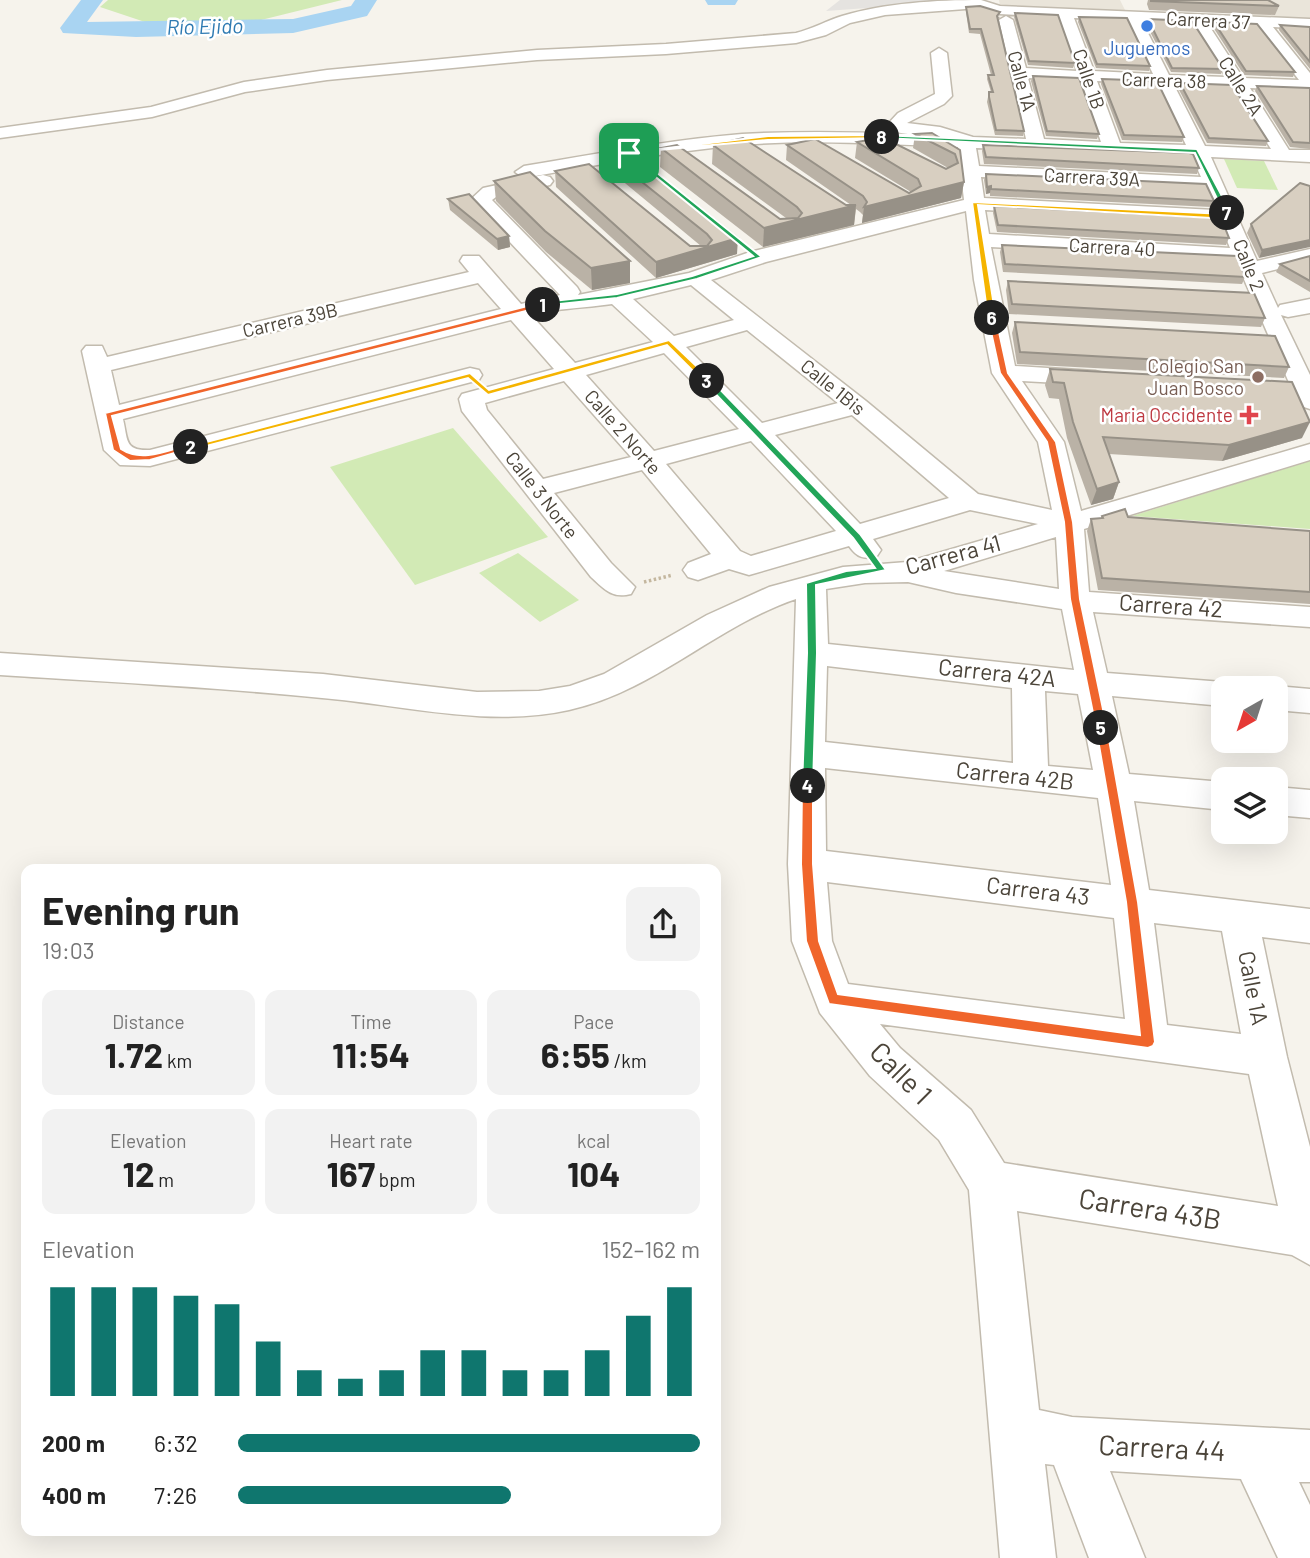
<!DOCTYPE html>
<html lang="en">
<head>
<meta charset="utf-8">
<style>
  :root { --surface:#fff; --page:#f2f2f2; --text:#222; --muted:#767676; --accent:#0f766e }
  body { margin:0; font-family:Barlow,sans-serif; background:var(--page); color:var(--text); height:100vh; display:flex; flex-direction:column; font-size:26px; white-space:nowrap }
  * { box-sizing:border-box; margin:0 }
  p { font-size:23px; color:var(--muted) }
  .icon { flex:none; width:38px; height:38px; fill:none; stroke:currentColor; stroke-width:2; stroke-linecap:round; stroke-linejoin:round }
  .map { position:relative; flex:1; overflow:hidden }
  .drawer { position:absolute; left:21px; top:864px; width:700px; height:672px; display:flex; flex-direction:column; background:var(--surface); border-radius:14px; box-shadow:0 7px 28px #0002 }
  .drawer>* { flex:none }
  .needle { width:46px; rotate:219deg }
  .buttons { position:absolute; left:1211px; top:676px; display:grid; gap:14px }
  .buttons a { display:grid; place-items:center; width:77px; height:77px; border-radius:14px; background:var(--surface); box-shadow:0 7px 28px #0002; font-size:35px }
  .pin { position:absolute; display:grid; place-items:center; width:60px; height:60px; color:#fff; margin:-30px; border-radius:14px; box-shadow:0 4px 10px #0006 }
  .km { position:absolute; width:35px; height:35px; margin:-18px; border-radius:50%; background:#222; color:#fff; font-size:19px; line-height:35px; text-align:center }
  .round { display:grid; place-items:center; flex:none; width:74px; height:74px; border-radius:14px; background:var(--page) }
  .head { display:flex; align-items:center; justify-content:space-between; height:119px; padding:0 21px }
  h1 { font-size:38px; font-weight:700; line-height:52px }
  .stats { display:grid; grid-template-columns:repeat(3,1fr); gap:10px; height:119px; padding:7px 21px }
  .stats div { display:grid; align-content:center; border-radius:14px; background:var(--page); text-align:center }
  .stats b { font-size:35px; font-weight:700 }
  .stats small { font-size:19px; font-weight:400 }
  .stats p { font-size:19px }
  .chart { height:196px; padding:14px 21px }
  .chart p { display:flex; justify-content:space-between }
  .chart svg { width:100%; height:126px; margin-top:7px; stroke:var(--accent); stroke-width:6 }
  ul { padding:0 21px; list-style:none; font-size:23px }
  li { display:grid; grid-template-columns:112px 84px 1fr; align-items:center; height:52px }
  li i { height:18px; border-radius:9px; background:var(--accent) }
  .map>svg:first-child { display:block }
</style>
</head>
<body>
<div class="map">
<svg width="1310" height="1558" viewBox="0 0 1310 1558">
  <rect width="100%" height="100%" fill="#f6f3ec"/>
  <g fill="#eae5da">
    <polygon points="999,0 1120,0 1127,14 1000,7"/>
    <polygon points="1207,0 1310,0 1310,22 1244,18"/>
  </g>
  <g fill="#d2eab5">
    <polygon points="108,0 342,0 257,21 145,22 100,7"/>
    <polygon points="1224,159 1264,161 1278,190 1237,188"/>
    <polygon points="453,428 548,537 415,585 330,467"/>
    <polygon points="1310,461 1310,529 1132,516"/>
    <polygon points="518,553 579,600 540,622 479,573"/>
  </g>
  <polygon fill="#e5e3e0" points="840,0 964,0 964,1 826,11"/>
  <g fill="none" stroke-linecap="round" stroke-linejoin="round">
    <g fill="#a9d4f2" fill-rule="evenodd">
      <polygon points="81,0 103,0 87,22 293,19 351,6 355,0 377,0 367,16 293,33 136,37 63,33 60,28"/>
      <polygon points="705,0 738,0 735,5 708,5"/>
    </g>
    <defs>
      <g id="minor">
        <path d="M981,0l19,6 310,13v10l-37,-2 37,46v18l-60,-3 39,62h21v12l-99,-5 46,104 53,-12v12l-48,12 16,35 2,-3 30,-6v14l-22,4 -7,-2 29,60v34l-9,-3 -4,-5 -61,-140 -245,-14 24,119 80,5 9,2 3,5 -3,5 -9,2 -73,-4 42,61 17,69 229,-67v16l-226,69 5,63 221,15v20l-217,-15 14,61 116,9 13,6h-13v18l-111,-10 17,78 94,8v28l-89,-9 15,89 161,19v34l-48,-6 25,120 23,90v118l-18,-10 -275,-44 22,199 33,7 238,13v52h-11l11,23v53h-32l-37,-79 -131,-8 35,87h-56l-35,-93 -9,-1 11,94h-56l-31,-368 -30,-50 -69,-64 -50,-63 -28,-72 -4,-77 8,-265c-80,27 -143,93 -227,111 -82,18 -165,-5 -247,-12 -107,-11 -215,-16 -322,-23v-22l323,21 154,18 62,-1 31,-5 34,-12 103,-59 62,-28 74,-20 64,-5 131,-38 -68,-14 -97,29 8,11 -4,6c-14,4 -20,1 -28,-10l-100,29 -20,-6 -31,11 -10,-3 -5,-7 5,-7 23,-9 -69,-84 -88,23 57,70 24,24 -4,7c-19,5 -27,-5 -40,-17l-129,-166 -3,-12 3,-5 92,-25 -43,-49 -388,99c5,21 1,32 27,31l320,-82 9,2 3,5 -3,5 -329,86 -30,-1 -16,-15 -22,-99 4,-5h16l5,11 362,-85 -9,-11 3,-5h16l42,48 39,-9 -90,-95 13,-12 60,-13 7,2 3,4 -3,4 -54,12 -4,3 85,87 3,5 -2,3 111,-22 61,-21 214,-52 -6,-53c-73,-3 -146,-8 -218,-2 -73,7 -144,20 -216,33l-9,-6 9,-6c72,-12 145,-26 218,-32 56,-3 111,-2 166,0l-20,-3 -3,-4 13,-14 37,-19 -4,-41 8,-5 8,5 5,43 -8,8 -37,19 33,4 33,10 53,2 -27,-119 7,-4 7,4 13,48 51,3 -18,-54 -60,-3 -20,-6 -94,7 -35,8 -24,12 -30,8 -130,11 -129,6 -210,20 -82,12 -93,25 -152,21v-10l151,-21 93,-25 83,-12 210,-20 129,-6 130,-11c16,-4 30,-12 46,-17 43,-13 94,-16 139,-16zM1074,18l53,2 26,54 -59,-3zM1142,21l50,2 34,54 -57,-2zM1208,24l49,2 42,54 -56,-2zM1028,78l52,3 21,61 -57,-3zM1097,81l60,3 29,61 -66,-2zM1174,85l58,3 39,61 -66,-3zM976,148l216,9 9,20 -222,-11zM981,177l226,11 8,22 -231,-12zM985,210l235,13 10,25 -241,-14zM966,211l8,69 18,93 46,69 14,68 -74,-16 -112,-93 -155,-121 55,-18zM478,283l23,26 -382,96 -8,-35zM691,285l43,35 -60,16 -41,-37zM612,304l41,38 -78,21 -44,-48c27,-7 54,-7 81,-11zM747,330l91,73 -76,20 -76,-76zM664,353l75,76 -85,22 -68,-76zM564,381l67,76 -88,22 -56,-69 -2,-7zM852,415l97,83 -89,26 -85,-89zM751,441l85,90 -85,25 -11,-5 -74,-87zM1056,537l3,52 -115,-18zM908,582l48,11 106,16 12,61 -246,-26 -2,-55 39,-6zM827,666l185,22 1,75 -188,-21zM1045,691l33,3 15,76 -45,-4zM825,768l273,30 13,87 -285,-34zM827,882l287,36 11,101 -277,-35 -16,-43zM1154,923l68,8 19,103 -74,-9zM880,1024l369,50 29,132 -274,-43 -33,-53 -71,-62z"/>
        <polygon points="1276,686 1310,689 1310,713 1276,710 1276,688 1271,688"/>
        <polygon points="1276,787 1310,790 1310,818 1276,815"/>
      </g>
    </defs>
    <use href="#minor" stroke="#c2bbae" stroke-width="3"/>
    <polyline stroke="#c4b79f" stroke-width="3.5" stroke-dasharray="2.5 2.5" stroke-linecap="butt" points="644,582 673,575"/>
    <use href="#minor" fill="#fff" fill-rule="evenodd"/>
  </g>
  <g fill="#bab2a6">
    <polygon points="1148,0 1268,0 1279,6 1275,15 1149,10 1147,4"/>
    <polygon points="966,7 1000,17 998,19 1024,131 1023,136 995,135 987,102 989,92 991,92 987,79 988,75 991,75 980,34 969,33 966,12"/>
    <polygon points="1015,13 1075,63 1073,68 1028,65 1014,17"/>
    <polygon points="1079,17 1150,66 1149,71 1096,68 1078,22"/>
    <polygon points="1148,19 1223,69 1221,74 1171,72 1146,24"/>
    <polygon points="1214,22 1295,72 1293,77 1244,75 1213,27"/>
    <polygon points="1280,25 1310,27 1310,69 1279,30"/>
    <polygon points="1033,76 1099,134 1097,139 1046,136 1031,81"/>
    <polygon points="1102,79 1184,137 1182,142 1122,140 1101,84"/>
    <polygon points="1180,83 1268,141 1266,146 1207,143 1178,88"/>
    <polygon points="1257,86 1310,88 1310,149 1290,147 1255,91"/>
    <polygon points="915,134 960,150 964,182 961,198 862,223 863,215 860,212 856,209 854,225 763,247 660,167 661,148 780,219 786,218 712,164 713,145 846,205 851,205 786,160 787,145 909,193 911,192 855,158 857,142 874,143 946,169 948,168 913,148"/>
    <polygon points="983,145 1199,168 1197,174 984,164 982,151"/>
    <polygon points="607,154 737,254 656,278 556,187 555,171 690,246 701,246 608,169"/>
    <polygon points="986,174 1214,201 1211,207 990,196 990,193 986,194 984,180"/>
    <polygon points="494,181 630,283 592,290 546,252 496,201"/>
    <polygon points="1300,183 1259,258 1247,233 1251,224"/>
    <polygon points="448,199 509,236 510,247 498,250 450,210"/>
    <polygon points="994,206 1229,238 1226,245 997,232 993,213"/>
    <polygon points="1002,245 1245,277 1242,284 1003,272 1000,252"/>
    <polygon points="1310,256 1310,292 1276,272 1280,264"/>
    <polygon points="1008,281 1265,318 1261,327 1009,314 1006,290"/>
    <polygon points="1015,322 1289,367 1284,378 1017,364 1012,333"/>
    <polygon points="1050,369 1302,438 1222,461 1109,454 1119,482 1113,499 1091,505 1067,438 1059,399 1049,398 1045,385"/>
    <polygon points="1102,516 1310,531 1310,604 1098,590 1087,531 1091,519 1101,518"/>
  </g>
  <g fill="#979187">
    <polygon points="964,182 961,198 862,223 864,207"/>
    <polygon points="991,186 990,193 986,194 987,187"/>
    <polygon points="856,205 854,225 763,247 764,228"/>
    <polygon points="509,236 510,247 498,250 497,239"/>
    <polygon points="738,238 737,254 656,278 656,262"/>
    <polygon points="1310,240 1310,247 1259,258 1262,250"/>
    <polygon points="630,261 630,283 592,290 591,268"/>
    <polygon points="1310,422 1302,438 1222,461 1229,445"/>
    <polygon points="1119,482 1113,499 1091,505 1097,489"/>
  </g>
  <g fill="#d8cfc1" stroke="#979187" stroke-width="2">
    <polygon points="1151,0 1268,0 1279,6 1151,1"/>
    <polygon points="980,6 1000,12 997,16 1024,131 996,130 989,97 989,92 993,92 988,75 994,75 981,29 970,29 966,7"/>
    <polygon points="1015,13 1058,15 1075,63 1029,61"/>
    <polygon points="1079,17 1127,18 1150,66 1097,64"/>
    <polygon points="1148,19 1192,21 1223,69 1172,68"/>
    <polygon points="1214,22 1257,24 1295,72 1246,71"/>
    <polygon points="1280,25 1310,27 1310,62"/>
    <polygon points="1033,76 1079,78 1099,134 1047,131"/>
    <polygon points="1102,79 1157,81 1184,137 1124,135"/>
    <polygon points="1180,83 1232,85 1268,141 1209,138"/>
    <polygon points="1257,86 1310,88 1310,143 1293,142"/>
    <polygon points="932,133 960,150 964,182 864,207 867,202 863,196 787,145 815,139 909,193 921,186 918,179 857,142 868,140 874,143 888,140 946,169 958,163 955,154 915,134"/>
    <polygon points="743,138 846,205 856,205 764,228 661,148 677,145 780,219 798,218 802,213 797,207 713,145"/>
    <polygon points="983,145 1189,153 1193,154 1199,168 986,157"/>
    <polygon points="618,151 628,159 636,157 738,238 656,262 555,171 589,164 690,246 707,246 712,240 707,234 607,154"/>
    <polygon points="530,172 630,261 591,268 545,231 494,181"/>
    <polygon points="986,174 1206,184 1214,201 991,189 991,186 987,187"/>
    <polygon points="1300,183 1310,186 1310,240 1262,250 1251,224"/>
    <polygon points="469,194 509,236 497,239 448,199"/>
    <polygon points="994,206 1221,218 1229,238 998,225"/>
    <polygon points="1002,245 1237,256 1245,277 1005,264"/>
    <polygon points="1310,256 1310,281 1280,264"/>
    <polygon points="1008,281 1254,293 1265,318 1012,304"/>
    <polygon points="1015,322 1275,336 1289,367 1020,352"/>
    <polygon points="1050,369 1292,382 1310,422 1229,445 1103,437 1119,482 1097,489 1073,422 1064,383 1053,382"/>
    <polygon points="1125,509 1128,517 1310,531 1310,592 1102,578 1091,519 1103,518 1102,516"/>
  </g>
  <polygon fill="#22a559" stroke="#fff" stroke-width="2" points="631,152 762,257 697,279 617,298 541,306 543,302 617,294 692,276 753,256 626,153"/>
  <path fill="#f0652b" stroke="#fff" stroke-width="2" d="M543,302l3,4 -434,110 9,33c21,14 47,1 70,-5l5,3 -46,13 -20,1 -17,-11 -8,-37z"/>
  <polygon fill="#f5b400" stroke="#fff" stroke-width="2" points="669,340 710,379 710,383 705,383 667,345 488,395 468,378 191,450 187,447 470,373 489,390"/>
  <polygon fill="#22a559" stroke="#fff" stroke-width="2" points="705,379 710,379 860,534 886,570 816,585 817,653 813,786 808,790 802,786 807,653 806,583 846,571 875,568 853,538 705,383"/>
  <polygon fill="#f0652b" stroke="#fff" stroke-width="2" points="1101,724 1107,728 1138,902 1155,1042 1153,1046 1148,1048 829,1004 806,941 801,864 802,786 808,781 813,786 813,864 819,941 838,994 1140,1035 1126,902 1096,728"/>
  <polygon fill="#f0652b" stroke="#fff" stroke-width="2" points="992,316 996,318 1008,373 1056,442 1073,522 1080,599 1107,728 1101,732 1096,728 1070,599 1064,522 1047,442 1000,373 988,318"/>
  <polygon fill="#f5b400" stroke="#fff" stroke-width="2" points="972,202 1225,214 1227,211 1232,217 1229,219 978,205 996,318 992,320 988,318"/>
  <polygon fill="#22a559" stroke="#fff" stroke-width="2" points="880,135 1197,149 1231,213 1224,213 1195,153 882,138"/>
  <polygon fill="#f5b400" stroke="#fff" stroke-width="2" points="882,135 884,138 768,140 626,153 768,136"/>
  <circle fill="#3f7fe0" stroke="#fff" stroke-width="2.5" cx="1147" cy="26" r="7"/>
  <circle fill="#8d6e63" stroke="#fff" stroke-width="2.5" cx="1258" cy="377" r="7"/>
  <path fill="#e0444e" stroke="#fff" stroke-width="2.5" d="M1245.5 404.5h7v7h7v7h-7v7h-7v-7h-7v-7h7z"/>
  <g text-anchor="middle" stroke-width="5" stroke-linejoin="round" paint-order="stroke">
    <g font-size="19" fill="#4b4439" stroke="#fff">
      <text transform="translate(1208 20) rotate(3)" y="7">Carrera 37</text>
      <text transform="translate(1089 79) rotate(71)" y="7">Calle 1B</text>
      <text transform="translate(1164 80) rotate(2)" y="7">Carrera 38</text>
      <text transform="translate(1022 81) rotate(75)" y="7">Calle 1A</text>
      <text transform="translate(1241 86) rotate(58)" y="7">Calle 2A</text>
      <text transform="translate(1092 177) rotate(3)" y="7">Carrera 39A</text>
      <text transform="translate(1112 247) rotate(3)" y="7">Carrera 40</text>
      <text transform="translate(1249 265) rotate(68)" y="7">Calle 2</text>
      <text transform="translate(290 320) rotate(-13)" y="7">Carrera 39B</text>
      <text transform="translate(833 387) rotate(39)" y="7">Calle 1Bis</text>
      <text transform="translate(623 432) rotate(49)" y="7">Calle 2 Norte</text>
      <text transform="translate(542 495) rotate(52)" y="7">Calle 3 Norte</text>
    </g>
    <g font-size="19" fill="#366cbe" stroke="#fff">
      <text x="1147" y="55">Juguemos</text>
    </g>
    <g font-size="19" fill="#785e54" stroke="#fff" text-anchor="end">
      <text x="1244" y="373">Colegio San<tspan x="1244" dy="22">Juan Bosco</tspan></text>
    </g>
    <g font-size="19" fill="#be3a42" stroke="#fff" text-anchor="end">
      <text x="1233" y="422">Maria Occidente</text>
    </g>
    <g font-size="21" font-style="italic" fill="#2e7ab2" stroke="#fff">
      <text transform="translate(205 27) rotate(-1)" y="7">Río Ejido</text>
    </g>
    <g font-size="23" fill="#4b4439" stroke="#fff">
      <text transform="translate(953 555) rotate(-15)" y="8">Carrera 41</text>
      <text transform="translate(1171 606) rotate(4)" y="8">Carrera 42</text>
      <text transform="translate(997 673) rotate(6)" y="8">Carrera 42A</text>
      <text transform="translate(1015 776) rotate(6)" y="8">Carrera 42B</text>
      <text transform="translate(1038 891) rotate(7)" y="8">Carrera 43</text>
      <text transform="translate(1253 988) rotate(79)" y="8">Calle 1A</text>
    </g>
    <g font-size="28" fill="#4b4439" stroke="#fff">
      <text transform="translate(901 1073) rotate(45)" y="10">Calle 1</text>
      <text transform="translate(1150 1209) rotate(9)" y="10">Carrera 43B</text>
      <text transform="translate(1162 1448) rotate(3)" y="10">Carrera 44</text>
    </g>
  </g>
</svg>
<div class="buttons">
<a><svg class="needle" viewBox="-14 -14 28 28"><path d="M0-13l5 13h-10z" fill="#e53935"/><path d="M0 13l5-13h-10z" fill="#767676"/></svg></a>
<a><svg class="icon" aria-label="layers" viewBox="0 0 24 24"><path d="M12 4l9 5-9 5-9-5zM3 14l9 5 9-5"/></svg></a>
</div>
<div class="pin" style="left:629px;top:153px;background:#1e9e55"><svg class="icon" aria-label="arrive" viewBox="0 0 24 24"><path d="M6 21V4h12l-3 4 3 4H6"/></svg></div>
<b class="km" style="left:543px;top:305px">1</b>
<b class="km" style="left:191px;top:447px">2</b>
<b class="km" style="left:707px;top:381px">3</b>
<b class="km" style="left:808px;top:786px">4</b>
<b class="km" style="left:1101px;top:728px">5</b>
<b class="km" style="left:992px;top:318px">6</b>
<b class="km" style="left:1227px;top:213px">7</b>
<b class="km" style="left:882px;top:137px">8</b>
<section class="drawer">
<div class="head"><div><h1>Evening run</h1><p>19:03</p></div><a class="round"><svg class="icon" aria-label="share" viewBox="0 0 24 24"><path d="M12 15V3M7 8l5-5 5 5M5 13v7h14v-7"/></svg></a></div>
<div class="stats">
<div><p>Distance</p><b>1.72<small> km</small></b></div>
<div><p>Time</p><b>11:54</b></div>
<div><p>Pace</p><b>6:55<small> /km</small></b></div>
</div>
<div class="stats">
<div><p>Elevation</p><b>12<small> m</small></b></div>
<div><p>Heart rate</p><b>167<small> bpm</small></b></div>
<div><p>kcal</p><b>104</b></div>
</div>
<div class="chart"><p><span>Elevation</span>152–162 m</p>
<svg viewBox="0 0 160 44" preserveAspectRatio="none"><path d="M5 44V6M15 44V6M25 44V6M35 44V9M45 44V12M55 44V25M65 44V35M75 44V38M85 44V35M95 44V28M105 44V28M115 44V35M125 44V35M135 44V28M145 44V16M155 44V6"/></svg>
</div>
<ul>
<li><b>200 m</b>6:32<i style="width:100%"></i></li>
<li><b>400 m</b>7:26<i style="width:59%"></i></li>
</ul>
</section>
</div>
</body>
</html>
